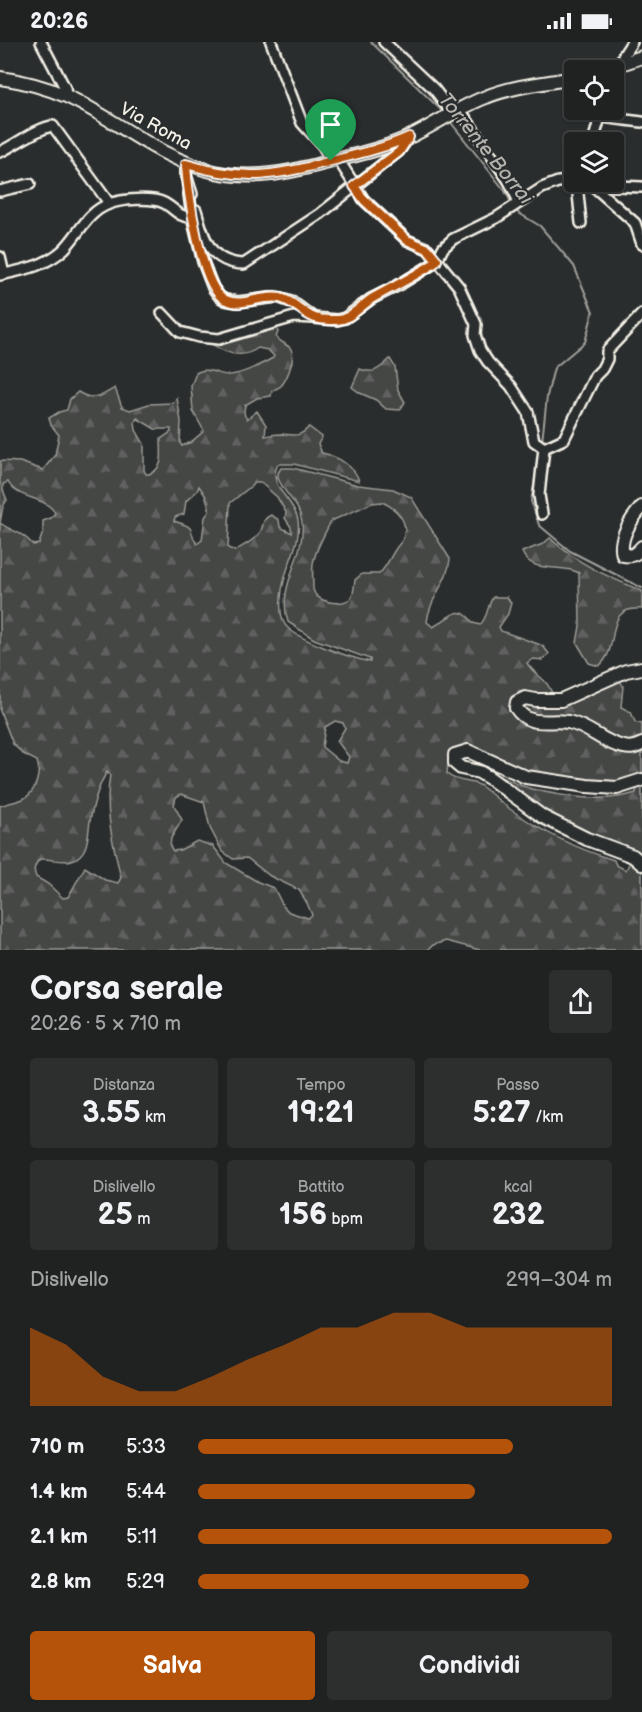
<!DOCTYPE html>
<html lang="it">
<head>
<meta charset="utf-8">
<style>
  :root { --surface:#202222; --page:#2d2f2f; --text:#f1f3f6; --muted:#a2a4a5; --line:#3d3f40; --accent:#b45309 }
  body { margin:0; font-family:"Balsamiq Sans",sans-serif; background:var(--page); color:var(--text); height:100vh; display:flex; flex-direction:column; font-size:22px; white-space:nowrap }
  * { box-sizing:border-box; margin:0 }
  p { font-size:20px; color:var(--muted) }
  .icon { flex:none; width:33px; height:33px; fill:none; stroke:currentColor; stroke-width:2; stroke-linecap:round; stroke-linejoin:round }
  .map { position:relative; height:908px; overflow:hidden }
  .side { display:flex; flex-direction:column; background:var(--surface); flex:1 }
  .side>* { flex:none }
  .controls { position:absolute; left:564px; top:18px; display:grid; gap:12px }
  .controls a { display:grid; place-items:center; width:60px; height:60px; border-radius:6px; background:var(--surface); box-shadow:0 2px 4px #0004,0 0 0 2px var(--line); font-size:30px }
  .pin { position:absolute; display:grid; place-items:center; width:51px; height:51px; color:#fff; margin:-62px -26px; border-radius:50% 50% 50% 0; rotate:-45deg; box-shadow:0 0 6px #0007 }
  .pin .icon { rotate:45deg }
  .round { display:grid; place-items:center; flex:none; width:63px; height:63px; border-radius:6px; background:var(--page) }
  .head { display:flex; align-items:center; justify-content:space-between; height:102px; padding:0 30px }
  h1 { font-size:33px; font-weight:800; line-height:45px }
  .figures { display:grid; grid-template-columns:repeat(3,1fr); gap:9px; height:102px; padding:6px 30px }
  .figures div { display:grid; align-content:center; border-radius:6px; background:var(--page); text-align:center }
  .figures b { font-size:30px; font-weight:800 }
  .figures small { font-size:16px; font-weight:400 }
  .figures p { font-size:16px }
  .chart { height:168px; padding:12px 30px }
  .chart p { display:flex; justify-content:space-between }
  .chart svg { width:100%; height:108px; margin-top:6px; fill:var(--accent); opacity:.7 }
  .primary-button { display:flex; gap:12px; margin-top:auto; padding:12px 30px }
  .primary-button a { flex:1; height:69px; border-radius:6px; background:var(--accent); color:#fff; font-size:24px; font-weight:800; line-height:69px; text-align:center }
  .primary-button a+a { background:var(--page); color:var(--text) }
  ul { padding:0 30px; list-style:none; font-size:20px }
  li { display:grid; grid-template-columns:96px 72px 1fr; align-items:center; height:45px }
  li i { height:15px; border-radius:8px; background:var(--accent) }
  .status { display:flex; justify-content:space-between; align-items:center; height:42px; padding:0 30px; background:var(--surface); direction:ltr }
  .status svg { height:16px; fill:currentColor }
  .map>svg:first-child { display:block }
</style>
</head>
<body>
<div class="status"><b>20:26</b><svg viewBox="0 0 49 12"><path d="M0 12V9h3v3zM5 12V6h3v6zM10 12V3h3v9zM15 12V0h3v12zM26 1h20v11H26zM47 4h2v5h-2z"/></svg></div>
<div class="map">
<svg width="642" height="908" viewBox="0 0 642 908">
  <defs>
    <pattern id="forest-firs" width="22" height="20" patternUnits="userSpaceOnUse" patternTransform="scale(1.5)"><rect width="22" height="20" fill="#444645"/><path d="M5 1l3.5 6h-7zM16 11l3.5 6h-7z" fill="#606160"/></pattern>
  </defs>
  <rect width="100%" height="100%" fill="#2a2d2e"/>
  <filter id="ink" filterUnits="userSpaceOnUse"><feTurbulence type="fractalNoise" baseFrequency=".0167" numOctaves="2"/><feDisplacementMap in="SourceGraphic" scale="12" xChannelSelector="R" yChannelSelector="G"/><feConvolveMatrix kernelMatrix="1 2 1 2 8 2 1 2 1" color-interpolation-filters="sRGB"/></filter>
  <g filter="url(#ink)">
    <g fill="url(#forest-firs)" stroke="#9c9c96" stroke-width="1.5" fill-rule="evenodd">
      <path d="M275,282l3,8 -2,5c4,5 11,7 15,12 5,9 -4,30 -10,37 -3,2 -6,3 -9,5l-1,5 -14,2 -12,7c-1,5 -2,10 2,14l10,-8 9,14 -1,11c5,-1 11,-2 16,-2 13,1 18,4 28,-7l13,10 -4,7 4,9c14,3 33,13 37,28l-65,-17h-16c-12,23 16,34 20,56 3,21 -8,38 -13,57 -4,13 -7,34 -1,46 8,16 68,35 86,39v-3l-56,-20 -26,-17c-12,-37 18,-65 14,-100 -3,-20 -17,-26 -24,-44v-5l3,-5h12l65,17 35,4 18,8 39,62c-2,23 -21,40 -23,63l6,5c16,-8 26,-26 40,-4l7,2c9,-10 6,-17 13,-28h14l4,6 -3,11 -9,13 2,4 37,13 6,3 5,7 -6,6 -10,-1 -6,4c9,15 23,15 27,38l-20,-1 -19,10 127,40v28l-7,4 -55,4 -106,-30 -23,1 -3,5 -1,12c10,9 23,6 34,12 10,7 19,16 29,23 31,22 67,40 104,51l2,5 10,5 5,-10 11,7v83h-162l-34,-9 -13,4 -5,5h-428v-144c7,-3 16,-4 23,-7 13,-6 18,-26 14,-38l-14,-7 -10,-10 -13,-33v-250l20,1 23,8 12,-15 4,-20 -8,-10 -2,-7 10,-6 8,-2 3,-11 8,-7c16,10 22,5 37,-4l7,19 8,3 19,-6 24,-1 4,-5 4,23 -1,22 2,3 9,-4 13,-11 -11,-20 -2,-25 5,-13c11,-7 21,2 32,2 12,0 34,-11 45,-17l1,-2 -6,-6 -10,-2c-18,13 -36,4 -52,-8zM137,376l18,11h16v3l-10,7c0,15 4,29 -12,35h-3l-2,-4v-26l-8,-14 -1,-8zM8,440c9,18 38,14 47,31l-4,5 -8,3v11l-4,12 -6,1c-13,-15 -19,-12 -33,-22l3,-17 4,-6 -4,-10v-6zM255,441h6l16,14 9,15 -1,6 6,9 1,6 -12,-6 -1,-7 -8,-5c-11,5 -6,12 -12,19 -7,8 -15,11 -24,17l-7,-3 2,-45zM199,444l6,9 4,11v6l-4,5 -3,23 -5,4c-11,-15 3,-15 -23,-23l1,-4 9,-3 2,-13 11,-10zM382,460c14,6 28,20 21,37 -2,4 -6,7 -8,11 -6,9 -8,16 -16,24h-17l-7,6c-1,6 -1,14 -4,18 -9,9 -37,5 -38,-10 0,-7 -1,-17 0,-24 2,-14 12,-30 18,-43l41,-18zM335,679l8,2 2,5 -8,13 12,16 -2,6 -8,-2 -17,-14 3,-20zM107,730l3,3c-6,34 3,69 11,103l-3,5 -13,-3 -20,-13 -17,30 -5,1 -15,-14 -12,-7c-3,-7 -2,-12 4,-18 9,-1 23,4 32,1 19,-6 15,-29 19,-44 3,-14 8,-32 16,-44zM181,752l23,8 6,26 12,23 11,8 14,-1 23,18 29,14 8,13 5,12 -4,3 -19,-6 -6,-6 -9,-18 -16,-6 -32,-19 -13,-17 -16,-5 -17,9 -7,1 -3,-5 1,-8 11,-18 -8,-15 2,-8z"/>
      <path d="M390,317l5,8 3,23 7,12 -5,8 -14,-1 -10,-9 -16,-7 -8,-6 8,-18c14,6 19,0 30,-10z"/>
      <path d="M550,496c27,26 59,39 92,53v18c-41,-3 -19,37 -43,57l-10,-3 -12,-20 3,-17 -1,-53c-17,-10 -48,2 -57,-21l21,-8z"/>
      <path d="M619,637l4,7 -2,21 10,5 4,10 7,2v20h-25l-89,-29 -6,-9c9,-3 18,1 28,0 26,-2 48,-13 69,-27z"/>
      <path d="M483,728c17,6 32,14 49,19 31,8 73,14 104,4l1,-6 5,-2v75l-127,-60z"/>
    </g>
    <g fill="none" stroke-linecap="round" stroke-linejoin="round">
      <g stroke="#9f9f9a" stroke-width="2">
        <polyline points="371,0 444,71"/>
        <polyline points="449,78 505,149 512,162"/>
        <polyline points="515,167 517,170 540,184 574,224 593,270 585,300 554,326 547,354 542,400"/>
        <polyline points="537,429 531,459 539,483 570,509 642,546"/>
      </g>
      <defs>
        <g id="street">
          <polyline points="41,0 65,46 66,54"/>
          <polyline points="271,0 302,81 323,104 331,119"/>
          <polyline points="384,0 434,47 453,72"/>
          <polyline points="624,21 623,14 632,0"/>
          <polyline points="460,68 509,139 519,160"/>
          <polyline points="601,75 642,80"/>
          <polyline points="593,100 602,68"/>
          <path d="M0,110c15,-7 39,-25 53,-26l56,77"/>
          <polyline points="338,117 364,158 407,198 428,207 459,245 476,282 475,293 480,308 488,320 511,344 528,370 534,399 544,406 564,397 595,334 602,327 607,317 607,309 642,272"/>
          <polyline points="186,122 186,133 192,152"/>
          <polyline points="580,140 578,152 581,181"/>
          <polyline points="583,140 592,143 642,145"/>
          <polyline points="592,143 635,181 642,202"/>
          <polyline points="190,148 189,152 192,175 203,220 213,246 220,255 225,258 238,260 277,255 294,261 314,276 337,278 345,276 371,257 399,243 436,220 443,206 453,197 496,176 542,146 558,140 574,139"/>
          <polyline points="0,149 30,142"/>
          <path d="M196,168c8,29 14,53 48,54l76,-50 79,-63 10,-14"/>
          <polyline points="0,215 4,232"/>
          <path d="M0,233c23,-5 46,-9 64,-26 15,-15 23,-37 45,-45 13,-5 43,-7 55,-1 10,5 15,15 28,14"/>
          <polyline points="162,271 180,290 199,295 219,297 294,275 314,276"/>
          <polyline points="542,472 539,453 544,406"/>
        </g>
        <g id="secondary">
          <polyline points="603,28 642,15"/>
          <path d="M0,36c22,3 45,9 66,18 51,23 92,63 149,76 42,9 80,-1 121,-12 24,-6 50,-12 73,-23 26,-12 50,-30 77,-40 27,-11 59,-14 88,-19"/>
          <path d="M642,465c-11,12 -24,32 -19,48 9,2 13,-1 19,-8"/>
          <path d="M642,626l-16,3 -65,29h-25l-11,-2 -8,4 -1,6c13,20 32,11 52,14 21,4 36,22 56,25 7,2 12,0 18,-3"/>
          <polyline points="642,738 617,746 587,744 526,735 468,709 455,713 455,721 461,726 479,730 491,737 543,775 587,797 633,814 642,822"/>
        </g>
      </defs>
      <use href="#street" stroke="#f4f1e8" stroke-width="14"/>
      <use href="#secondary" stroke="#f4f1e8" stroke-width="16"/>
      <use href="#street" stroke="#2a2d2e" stroke-width="9"/>
      <use href="#secondary" stroke="#2a2d2e" stroke-width="12"/>
    </g>
  </g>
  <g fill="none" stroke-linecap="round" stroke-linejoin="round" filter="url(#ink)">
    <defs>
      <path id="route" d="M409,95l-10,15 -45,34 10,14 43,40 21,9 9,11 -1,2c-20,14 -42,24 -63,36 -10,6 -20,18 -30,21 -7,2 -21,1 -28,-1 -12,-4 -21,-17 -35,-20 -18,-4 -37,10 -54,2 -25,-9 -39,-112 -40,-136 63,19 92,11 153,-5 24,-6 48,-12 70,-22z"/>
    </defs>
    <use href="#route" stroke="#fff" stroke-width="12"/>
    <use href="#route" stroke="#b45309" stroke-width="8"/>
  </g>
  <g text-anchor="middle" stroke-width="4.5" stroke-linejoin="round" paint-order="stroke">
    <g font-size="18" fill="#f4f1e8" stroke="#2a2d2e">
      <text transform="translate(156 84) rotate(29)" y="6">Via Roma</text>
    </g>
    <g font-size="20" font-style="italic" fill="#b5b3ae" stroke="#2a2d2e">
      <text transform="translate(486 106) rotate(51)" y="7">Torrente Borrai</text>
    </g>
  </g>
</svg>
<div class="controls">
<a><svg class="icon" aria-label="locate" viewBox="0 0 24 24"><circle cx="12" cy="12" r="6"/><path d="M12 2v4M12 18v4M2 12h4M18 12h4"/></svg></a>
<a><svg class="icon" aria-label="layers" viewBox="0 0 24 24"><path d="M12 4l9 5-9 5-9-5zM3 14l9 5 9-5"/></svg></a>
</div>
<div class="pin" style="left:331px;top:119px;background:#1e9e55"><svg class="icon" aria-label="arrive" viewBox="0 0 24 24"><path d="M6 21V4h12l-3 4 3 4H6"/></svg></div>
</div>
<section class="side">
<div class="head"><div><h1>Corsa serale</h1><p>20:26 · 5 × 710 m</p></div><a class="round"><svg class="icon" aria-label="share" viewBox="0 0 24 24"><path d="M12 15V3M7 8l5-5 5 5M5 13v7h14v-7"/></svg></a></div>
<div class="figures">
<div><p>Distanza</p><b>3.55<small> km</small></b></div>
<div><p>Tempo</p><b>19:21</b></div>
<div><p>Passo</p><b>5:27<small> /km</small></b></div>
</div>
<div class="figures">
<div><p>Dislivello</p><b>25<small> m</small></b></div>
<div><p>Battito</p><b>156<small> bpm</small></b></div>
<div><p>kcal</p><b>232</b></div>
</div>
<div class="chart"><p><span>Dislivello</span>299–304 m</p>
<svg viewBox="0 0 160 44" preserveAspectRatio="none"><path d="M0 44V12L10 19L20 32L30 38L40 38L50 32L60 25L70 19L80 12L90 12L100 6L110 6L120 12L130 12L140 12L150 12L160 12V44z"/></svg>
</div>
<ul>
<li><b>710 m</b>5:33<i style="width:76%"></i></li>
<li><b>1.4 km</b>5:44<i style="width:67%"></i></li>
<li><b>2.1 km</b>5:11<i style="width:100%"></i></li>
<li><b>2.8 km</b>5:29<i style="width:80%"></i></li>
</ul>
<div class="primary-button"><a>Salva</a><a>Condividi</a></div>
</section>
</body>
</html>
